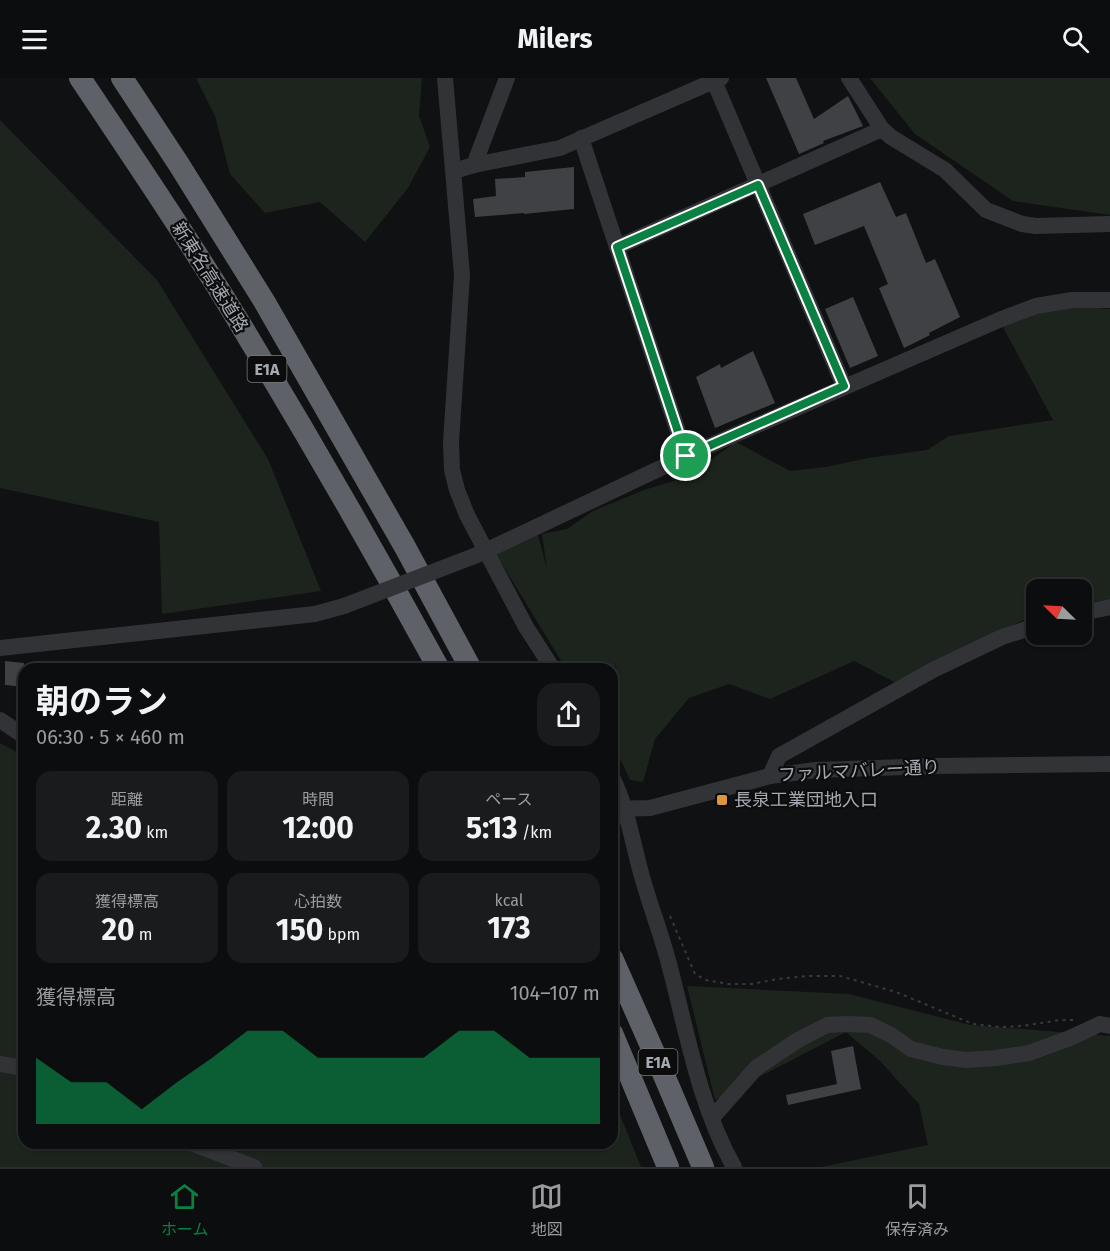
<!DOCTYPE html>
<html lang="ja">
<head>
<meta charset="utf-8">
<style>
  :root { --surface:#0c0d0e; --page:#1a1b1c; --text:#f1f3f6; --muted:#9a9c9e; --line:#2c2d2e; --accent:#0b8043 }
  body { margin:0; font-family:"Fira Sans","Noto Sans JP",sans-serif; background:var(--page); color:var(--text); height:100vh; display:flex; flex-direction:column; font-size:22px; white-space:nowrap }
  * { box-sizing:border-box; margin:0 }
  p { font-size:20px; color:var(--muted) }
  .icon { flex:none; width:33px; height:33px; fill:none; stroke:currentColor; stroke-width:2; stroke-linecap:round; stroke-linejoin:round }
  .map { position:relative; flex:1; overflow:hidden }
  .details { position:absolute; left:18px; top:585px; width:600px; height:486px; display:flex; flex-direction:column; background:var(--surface); border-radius:18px; box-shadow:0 2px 4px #0004,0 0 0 2px var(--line) }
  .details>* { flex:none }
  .needle { width:39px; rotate:294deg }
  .fabs { position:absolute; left:1026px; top:501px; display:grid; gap:12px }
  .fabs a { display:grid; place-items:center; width:66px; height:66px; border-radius:12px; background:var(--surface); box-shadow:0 2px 4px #0004,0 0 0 2px var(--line); font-size:30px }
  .pin { position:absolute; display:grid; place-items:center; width:51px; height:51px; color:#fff; margin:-26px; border:3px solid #fff; border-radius:50%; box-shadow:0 2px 6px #0007 }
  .round { display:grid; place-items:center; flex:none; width:63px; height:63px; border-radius:18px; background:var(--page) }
  .overview { display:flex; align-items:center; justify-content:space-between; height:102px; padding:0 18px }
  h1 { font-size:33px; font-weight:700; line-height:45px }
  .figures { display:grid; grid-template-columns:repeat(3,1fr); gap:9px; height:102px; padding:6px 18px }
  .figures div { display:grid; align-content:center; border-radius:15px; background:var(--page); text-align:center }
  .figures b { font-size:30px; font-weight:700 }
  .figures small { font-size:16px; font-weight:400 }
  .figures p { font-size:16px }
  .chart { height:168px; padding:12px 18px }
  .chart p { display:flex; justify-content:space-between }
  .chart svg { width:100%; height:108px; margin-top:6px; fill:var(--accent); opacity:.7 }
  header { display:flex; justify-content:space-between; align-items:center; height:78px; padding:0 18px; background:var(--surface); font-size:27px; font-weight:700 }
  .dock { display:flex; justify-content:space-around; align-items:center; height:84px; border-top:2px solid var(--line); background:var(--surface); font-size:16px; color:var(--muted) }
  .dock a { display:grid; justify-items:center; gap:3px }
  .dock .selected { color:var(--accent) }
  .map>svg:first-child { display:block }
</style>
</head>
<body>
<header><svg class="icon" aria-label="menu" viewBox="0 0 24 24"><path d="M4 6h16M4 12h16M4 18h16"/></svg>Milers<svg class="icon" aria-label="search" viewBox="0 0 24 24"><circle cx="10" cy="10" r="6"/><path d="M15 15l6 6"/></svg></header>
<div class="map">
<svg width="1110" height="1089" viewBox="0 0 1110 1089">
  <rect width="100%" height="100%" fill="#101112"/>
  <g fill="#1d241d">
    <polygon points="196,0 422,0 419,38 430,69 408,110 365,164 320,124 265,135 230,96 215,38"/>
    <polygon points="870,0 1110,0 1110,137 1013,123 915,56"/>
    <polygon points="0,42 157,202 268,381 321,513 162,536 159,444 0,410"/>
    <polygon points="1073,228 1110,231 1110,521 1082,526 1082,512 1036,512 1036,536 904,601 898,606 854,583 770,621 729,606 689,620 655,661 643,704 630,702 617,674 616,585 612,630 612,591 566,591 496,476 538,457 547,491 542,456 567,451 593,433 644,412 686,399 736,364 790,393 826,389 868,380 927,372 949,358 1053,342 1003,249 1037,235"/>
    <polygon points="0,665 24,678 24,1065 612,1065 612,1017 641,1089 0,1089"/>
    <polygon points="687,908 849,916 970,947 1110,958 1110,1089 821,1089 928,1067 919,1026 880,983 846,954 715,1022"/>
  </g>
  <g fill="#404145">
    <polygon points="766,0 796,0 814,41 848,18 863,48 823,63 824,65 799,76"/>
    <polygon points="574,89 574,131 524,136 524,135 475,139 473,121 496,118 495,101 525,99 525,94"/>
    <polygon points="880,104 896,139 906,135 926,185 935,181 960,239 929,255 930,257 904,270 879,210 888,206 864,148 815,167 803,136"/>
    <polygon points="853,219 878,278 850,290 825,231"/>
    <polygon points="753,273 775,325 715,350 696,299 720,286 721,290"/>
    <polygon points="5,583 24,585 24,609 5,607"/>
    <polygon points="853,968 861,1011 788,1027 786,1017 837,1006 831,973"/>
  </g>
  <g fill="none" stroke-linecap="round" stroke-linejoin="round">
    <polyline stroke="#383a3d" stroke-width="2" stroke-dasharray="3 4.5" stroke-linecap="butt" points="670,838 695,896 706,902 728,906 752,906 777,901 807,898 840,898 896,914 973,946 1001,949 1022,948 1060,942 1073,942"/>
    <g stroke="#323336" stroke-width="16">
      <polyline points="445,0 462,197 451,364 452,392 457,412 467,437 526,549 553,591"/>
      <polyline points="849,0 882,51 891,59 945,92 986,132 1022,146 1036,148 1110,146"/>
      <polyline points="714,3 844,308"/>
      <polyline points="581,60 686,378"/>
      <polyline points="474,87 507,0"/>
      <polyline points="454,93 474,87 560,70 721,0"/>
      <polyline points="617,169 882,51"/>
      <polyline points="477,477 686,378 999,242 1036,228 1072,222 1110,222"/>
      <polyline points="1082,535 1110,529"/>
      <polyline points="0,570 315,536 344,528"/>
      <polyline points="0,642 24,658"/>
      <polyline points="770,698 779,678 933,592 1002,559 1036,548"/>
      <path d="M612,699c15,30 20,63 29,96 8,30 20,60 28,91 18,68 30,141 65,203"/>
      <polyline points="612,731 650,730 770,698 816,692 935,688 1110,686"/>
      <polyline points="0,986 24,990"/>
      <polyline points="712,1040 756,990 798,962 827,947 847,946 870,947 891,957 911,971 943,979 966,982 996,980 1029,975 1070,960 1100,946 1110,948"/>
      <polyline points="191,1065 254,1089"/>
    </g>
    <g stroke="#5e6167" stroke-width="22">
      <path d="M80,0c54,81 109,161 159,244 69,114 136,230 200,347"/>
      <polyline points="122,0 178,85 264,223 405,469 471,591"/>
      <polyline points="612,880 663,995 703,1089"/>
      <polyline points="612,955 668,1089"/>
    </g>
    <polyline stroke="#323336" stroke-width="16" points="344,528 477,477"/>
  </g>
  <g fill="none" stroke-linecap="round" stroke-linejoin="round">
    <defs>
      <polygon id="route" points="758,107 844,308 686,378 617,169"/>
    </defs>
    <use href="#route" stroke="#fff" stroke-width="12"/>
    <use href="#route" stroke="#0b8043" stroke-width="8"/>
  </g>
  <rect fill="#dc963e" stroke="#0c0c0d" stroke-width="2" x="716" y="716" width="12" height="12" rx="3"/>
  <g text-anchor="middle" stroke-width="4.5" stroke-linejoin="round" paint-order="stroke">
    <g fill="#0c0c0d" stroke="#767a80" stroke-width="1.5">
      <rect x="247.5" y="278" width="39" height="26" rx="4.5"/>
      <rect x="638.5" y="971" width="39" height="26" rx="4.5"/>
    </g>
    <g font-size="16" font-weight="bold" fill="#a3a9b1">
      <text x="267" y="297">E1A</text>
      <text x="658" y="990">E1A</text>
    </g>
    <g font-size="18" fill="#a3a9b1" stroke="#0c0c0d">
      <text transform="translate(210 199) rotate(58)" y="6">新東名高速道路</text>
      <text transform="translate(859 693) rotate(-3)" y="6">ファルマバレー通り</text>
    </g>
    <g font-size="18" fill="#a3a9b1" stroke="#0c0c0d" text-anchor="start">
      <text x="734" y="728">長泉工業団地入口</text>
    </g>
  </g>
</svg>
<div class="fabs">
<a><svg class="needle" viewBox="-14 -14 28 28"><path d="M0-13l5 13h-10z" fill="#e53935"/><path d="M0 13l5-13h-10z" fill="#9a9c9e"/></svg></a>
</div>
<div class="pin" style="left:686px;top:378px;background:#1e9e55"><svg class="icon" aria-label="arrive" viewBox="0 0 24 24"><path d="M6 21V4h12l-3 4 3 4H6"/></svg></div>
<section class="details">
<div class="overview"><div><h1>朝のラン</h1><p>06:30 · 5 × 460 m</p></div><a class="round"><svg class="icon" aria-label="share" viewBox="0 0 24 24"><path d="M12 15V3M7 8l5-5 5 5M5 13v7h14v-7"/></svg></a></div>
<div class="figures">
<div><p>距離</p><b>2.30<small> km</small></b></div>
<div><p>時間</p><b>12:00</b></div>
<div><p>ペース</p><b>5:13<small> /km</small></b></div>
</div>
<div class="figures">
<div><p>獲得標高</p><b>20<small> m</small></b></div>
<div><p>心拍数</p><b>150<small> bpm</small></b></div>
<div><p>kcal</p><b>173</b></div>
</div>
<div class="chart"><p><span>獲得標高</span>104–107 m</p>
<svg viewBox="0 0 160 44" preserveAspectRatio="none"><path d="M0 44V17L10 27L20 27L30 38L40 27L50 17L60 6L70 6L80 17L90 17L100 17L110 17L120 6L130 6L140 17L150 17L160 17V44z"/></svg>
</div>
</section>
</div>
<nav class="dock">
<a class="selected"><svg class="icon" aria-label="home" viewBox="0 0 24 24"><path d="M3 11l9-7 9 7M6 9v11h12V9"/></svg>ホーム</a>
<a><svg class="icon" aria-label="map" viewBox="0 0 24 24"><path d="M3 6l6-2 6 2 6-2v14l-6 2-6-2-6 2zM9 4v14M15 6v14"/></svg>地図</a>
<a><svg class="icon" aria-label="saved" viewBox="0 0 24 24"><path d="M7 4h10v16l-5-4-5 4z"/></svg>保存済み</a>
</nav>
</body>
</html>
